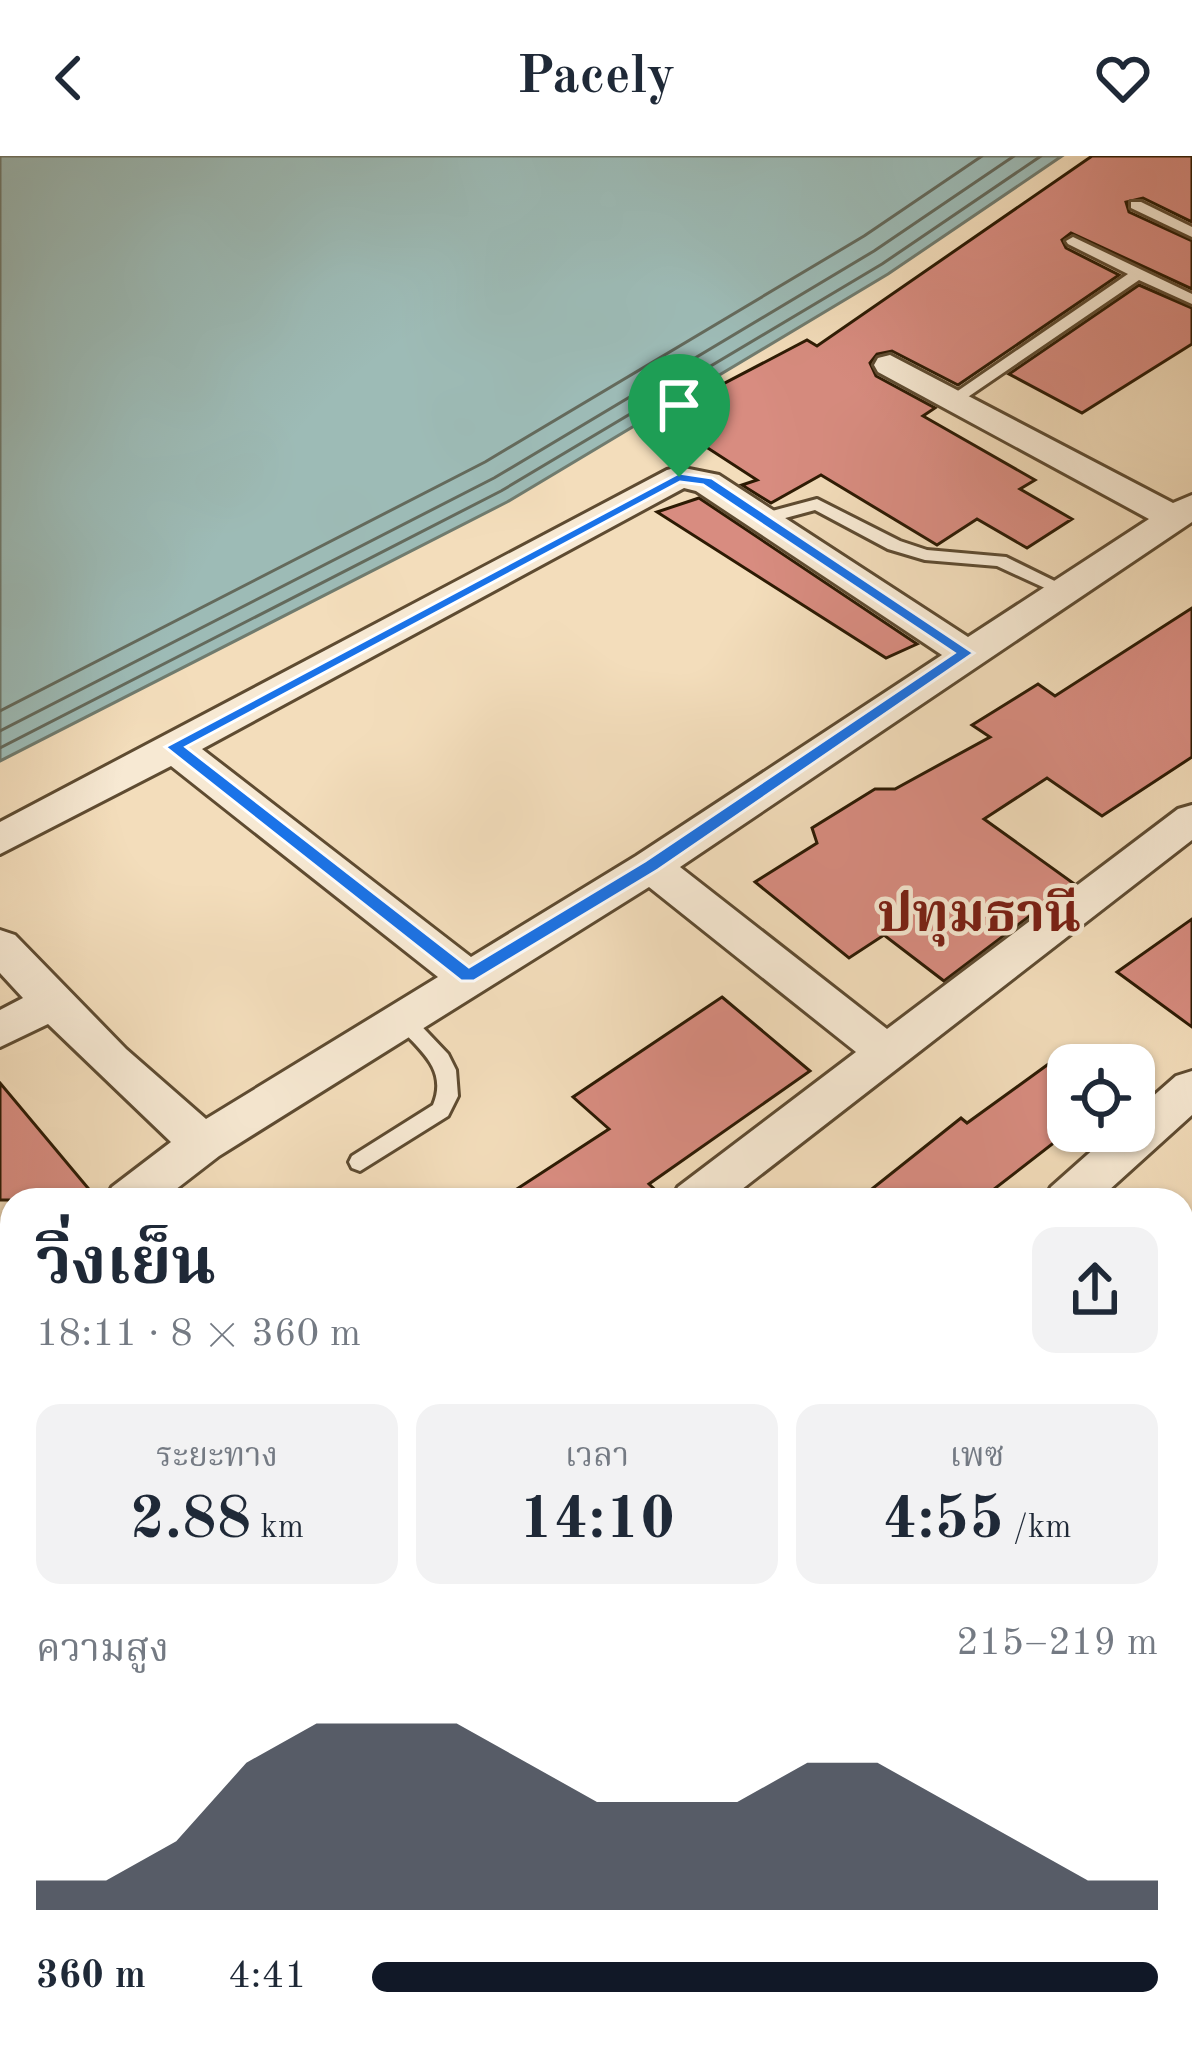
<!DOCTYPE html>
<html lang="th">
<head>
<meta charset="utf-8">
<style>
  :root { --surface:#fff; --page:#f2f2f3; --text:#1f2937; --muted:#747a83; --accent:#111827 }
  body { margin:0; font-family:"Old Standard TT","Noto Serif Thai",serif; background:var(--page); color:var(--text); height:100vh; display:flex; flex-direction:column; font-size:45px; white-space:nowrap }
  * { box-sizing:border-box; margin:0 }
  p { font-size:39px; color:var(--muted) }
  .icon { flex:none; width:66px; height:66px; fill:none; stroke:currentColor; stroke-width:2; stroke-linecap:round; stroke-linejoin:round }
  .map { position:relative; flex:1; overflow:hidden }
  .panel { position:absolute; left:0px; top:1032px; width:1194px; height:858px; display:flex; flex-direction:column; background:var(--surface); border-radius:36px 36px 0 0; box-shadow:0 3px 9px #0004 }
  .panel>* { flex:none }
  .fabs { position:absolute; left:1047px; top:888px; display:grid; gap:24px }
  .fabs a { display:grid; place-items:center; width:108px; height:108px; border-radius:24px; background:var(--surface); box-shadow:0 3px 9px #0004; font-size:60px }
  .pin { position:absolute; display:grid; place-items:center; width:102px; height:102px; color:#fff; margin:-123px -51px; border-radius:50% 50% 50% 0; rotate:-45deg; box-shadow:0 0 12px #0007 }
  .pin .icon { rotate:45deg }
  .round { display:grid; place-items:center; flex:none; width:126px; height:126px; border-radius:24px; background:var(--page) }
  .overview { display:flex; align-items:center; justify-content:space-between; height:204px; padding:0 36px }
  h1 { font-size:66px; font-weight:700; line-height:90px }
  .metrics { display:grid; grid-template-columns:repeat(3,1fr); gap:18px; height:204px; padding:12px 36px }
  .metrics div { display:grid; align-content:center; border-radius:24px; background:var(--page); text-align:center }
  .metrics b { font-size:60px; font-weight:700 }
  .metrics small { font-size:33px; font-weight:400 }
  .metrics p { font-size:33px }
  .chart { height:336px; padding:24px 36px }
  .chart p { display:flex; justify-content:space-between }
  .chart svg { width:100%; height:216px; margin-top:12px; fill:var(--accent); opacity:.7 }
  ul { padding:0 36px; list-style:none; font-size:39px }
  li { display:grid; grid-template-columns:192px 144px 1fr; align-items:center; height:90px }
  li i { height:30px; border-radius:15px; background:var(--accent) }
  header { display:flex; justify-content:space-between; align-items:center; height:156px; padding:0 36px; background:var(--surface); font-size:54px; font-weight:700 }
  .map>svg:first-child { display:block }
</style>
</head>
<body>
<header><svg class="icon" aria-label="back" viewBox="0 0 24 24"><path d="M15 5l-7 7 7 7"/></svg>Pacely<svg class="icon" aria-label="heart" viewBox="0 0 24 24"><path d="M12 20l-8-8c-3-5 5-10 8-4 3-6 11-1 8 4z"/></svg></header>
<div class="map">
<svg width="1192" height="1890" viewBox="0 0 1192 1890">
  <rect width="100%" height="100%" fill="#f3ddbb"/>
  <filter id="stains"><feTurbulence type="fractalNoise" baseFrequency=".00167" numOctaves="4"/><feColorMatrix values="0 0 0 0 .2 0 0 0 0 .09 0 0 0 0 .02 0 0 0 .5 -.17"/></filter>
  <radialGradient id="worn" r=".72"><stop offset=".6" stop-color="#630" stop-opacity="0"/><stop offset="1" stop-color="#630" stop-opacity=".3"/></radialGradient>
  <polygon fill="#9dbbb6" stroke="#707b6e" stroke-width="3" points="0,0 1062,0 888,118 507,346 0,605"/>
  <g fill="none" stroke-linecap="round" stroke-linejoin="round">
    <g stroke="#646a5c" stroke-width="3">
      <polyline points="0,555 485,306 864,80 982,0"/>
      <polyline points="0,575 494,322 874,95 1014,0"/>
      <polyline points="0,592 501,335 882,108 1041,0"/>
    </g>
  </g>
  <g fill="#d88c80" stroke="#2c1a03" stroke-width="3">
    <polygon points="1092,0 1192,0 1192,66 1143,42 1126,46 1129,56 1192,85 1192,133 1071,77 1062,84 1066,92 1119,119 958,229 892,195 877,198 870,207 876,220 935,252 923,260 1035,324 1020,333 1072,363 1027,392 977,363 937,389 821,319 771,347 742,329 757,324 660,261 807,184 817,190"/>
    <polygon points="1139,129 1192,152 1192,188 1082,257 1009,218"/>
    <polygon points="699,342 917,488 886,502 657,356"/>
    <polygon points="1192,452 1192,601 1102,660 1047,622 984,663 1073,727 944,825 884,779 849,802 755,726 817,687 812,672 875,633 895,633 990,581 972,569 1038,528 1055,540"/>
    <polygon points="1192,763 1192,871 1117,816"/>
    <polygon points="722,841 810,915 649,1028 666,1044 500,1044 609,973 573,941"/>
    <polygon points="1072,891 1095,909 1068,909 1069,975 980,1044 858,1044 961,962 967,967"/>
    <polygon points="0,927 98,1044 0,1044"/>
  </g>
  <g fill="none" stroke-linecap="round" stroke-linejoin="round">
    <defs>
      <g id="lane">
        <polygon points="1131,46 1141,46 1192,71 1192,81 1131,52"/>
        <polygon points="1073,81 1192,138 1192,148 1139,124 959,247 949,247 949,241 1128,118 1068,88 1066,85"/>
        <polygon points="817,343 900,385 927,394 1006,401 1073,434 1070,438 1058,438 997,410 925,404 888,393 815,354 763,368 755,363 757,359"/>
        <path d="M402,854l7,3 39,41 8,16 2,26 -10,20 -88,55 -8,-3 -3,-6 3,-6 81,-51c17,-40 -21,-59 -41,-87z"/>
        <polygon points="1182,1256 1192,1261 1192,1289 1182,1284"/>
      </g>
      <g id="street">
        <path d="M890,199l283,148 19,-8v27l-512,345 207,162 291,-220 14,-4v35l-464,360h-57l7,-13 178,-135 -207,-165 -430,269 -57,44h-57l7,-13 59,-45 -123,-118 -48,23v-37l23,-12 -23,-25v-43l15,5 111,114 80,70 232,-142 -267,-211 -171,88v-32l667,-352 12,-3 40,8 249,162 181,-118 -271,-147 -4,-7 4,-7zM684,332l12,3 246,164 -306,201 -165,101 -269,-208z"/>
        <polygon points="1192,915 1192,959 1098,1044 1044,1044 1051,1031 1114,975 1134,975 1134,957 1176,920"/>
        <polygon points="12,1111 12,1156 0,1160 0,1115"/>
        <polygon points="0,1445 12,1450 12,1511 0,1507"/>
        <polygon points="109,1878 176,1878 171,1890 104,1890"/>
        <polygon points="935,1878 1062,1878 1067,1890 930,1890"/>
      </g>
    </defs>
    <use href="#lane" stroke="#5e4b31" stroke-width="6"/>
    <use href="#street" stroke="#5e4b31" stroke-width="6"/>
    <use href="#lane" fill="#f7e9d3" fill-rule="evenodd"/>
    <use href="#street" fill="#f7e9d3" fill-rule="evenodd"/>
  </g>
  <path fill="#1a73e8" stroke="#fff" stroke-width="3" fill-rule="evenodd" d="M679,317l33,5 262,175 -316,217 -184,111h-13l-296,-234zM680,326l23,3 251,168 -309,208 -176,106 -283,-220z"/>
  <g text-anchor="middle" stroke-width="9" stroke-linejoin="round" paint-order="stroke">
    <g font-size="54" font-weight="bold" fill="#7a1f14" stroke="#f7e9d3">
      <text x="979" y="775">ปทุมธานี</text>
    </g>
  </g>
  <rect width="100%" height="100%" filter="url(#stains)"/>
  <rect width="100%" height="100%" fill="url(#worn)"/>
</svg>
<div class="fabs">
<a><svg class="icon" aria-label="locate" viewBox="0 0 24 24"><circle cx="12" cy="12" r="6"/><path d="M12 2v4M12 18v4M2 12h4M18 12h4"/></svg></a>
</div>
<div class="pin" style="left:679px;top:321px;background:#1e9e55"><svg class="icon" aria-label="arrive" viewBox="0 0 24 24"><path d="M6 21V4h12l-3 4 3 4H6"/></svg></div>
<section class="panel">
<div class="overview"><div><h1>วิ่งเย็น</h1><p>18:11 · 8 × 360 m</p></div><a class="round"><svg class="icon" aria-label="share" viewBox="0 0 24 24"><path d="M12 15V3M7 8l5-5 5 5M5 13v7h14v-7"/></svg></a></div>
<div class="metrics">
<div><p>ระยะทาง</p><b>2.88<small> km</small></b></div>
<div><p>เวลา</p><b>14:10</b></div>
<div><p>เพซ</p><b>4:55<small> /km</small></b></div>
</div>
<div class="chart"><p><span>ความสูง</span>215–219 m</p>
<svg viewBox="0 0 160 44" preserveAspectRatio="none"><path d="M0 44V38L10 38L20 30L30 14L40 6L50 6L60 6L70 14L80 22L90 22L100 22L110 14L120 14L130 22L140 30L150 38L160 38V44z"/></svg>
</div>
<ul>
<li><b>360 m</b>4:41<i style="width:100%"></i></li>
</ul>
</section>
</div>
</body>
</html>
